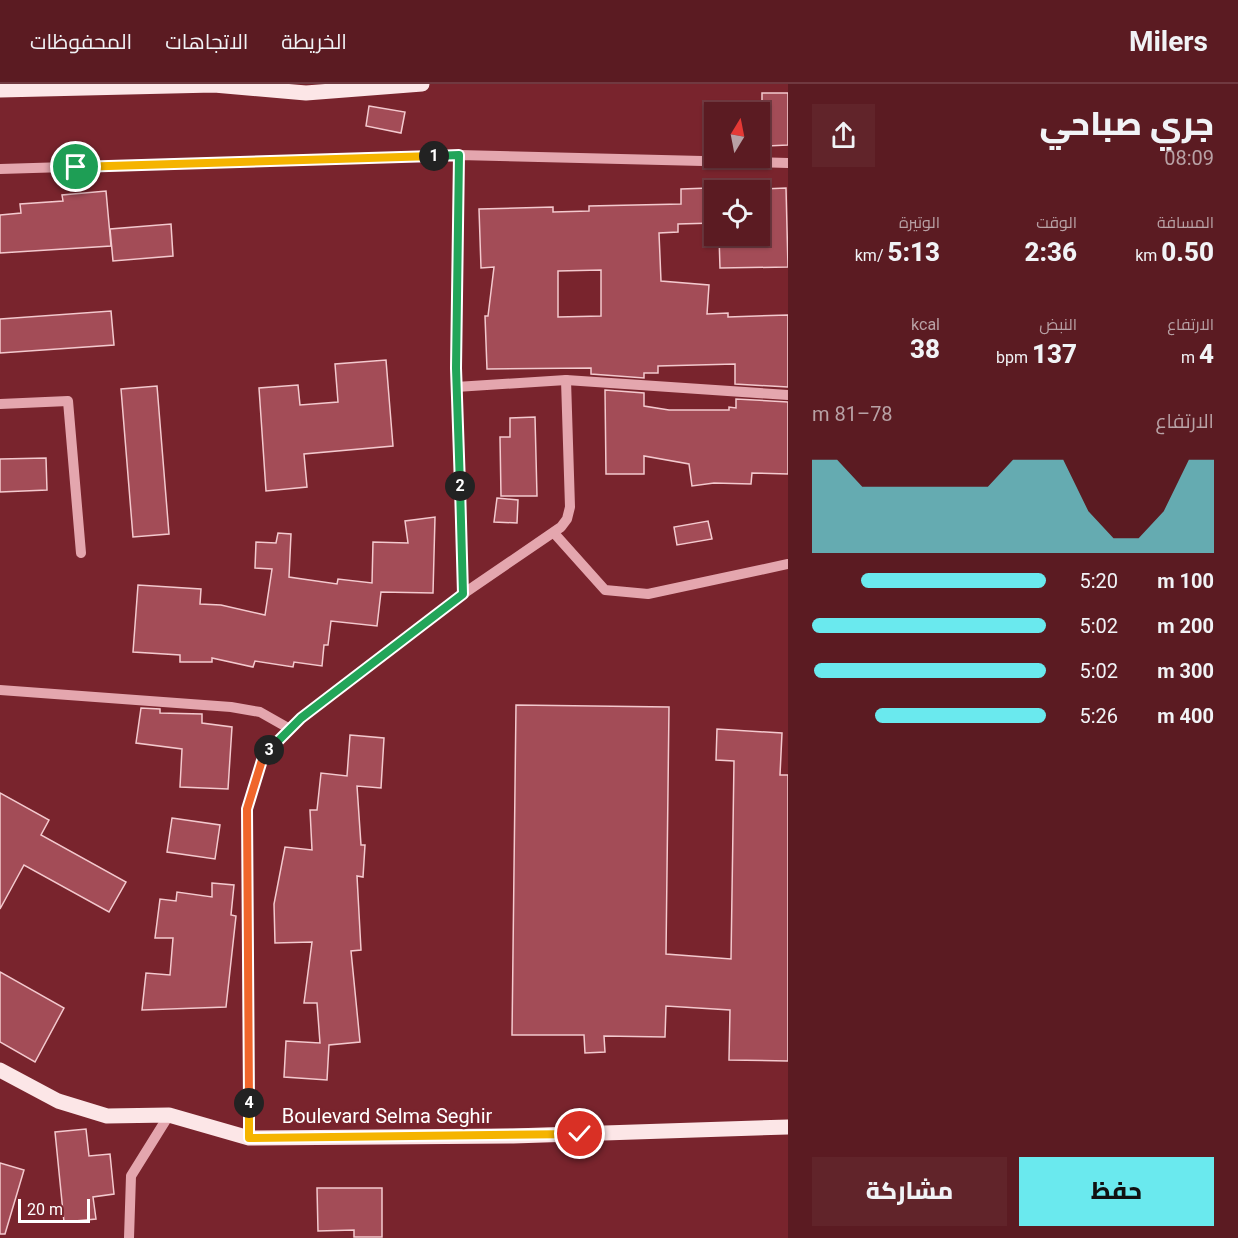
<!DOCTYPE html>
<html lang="ar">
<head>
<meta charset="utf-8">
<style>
  :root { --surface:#5b1b22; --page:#61242a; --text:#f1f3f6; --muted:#b8a1a5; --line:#703940; --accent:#6ae9ee }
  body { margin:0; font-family:Roboto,Cairo,sans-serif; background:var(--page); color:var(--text); direction:rtl; height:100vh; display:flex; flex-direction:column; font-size:22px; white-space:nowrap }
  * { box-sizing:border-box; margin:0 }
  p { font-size:20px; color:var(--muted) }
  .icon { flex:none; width:33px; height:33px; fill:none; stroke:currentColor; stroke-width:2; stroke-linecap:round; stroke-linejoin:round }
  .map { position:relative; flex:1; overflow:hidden; direction:ltr }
  .side { display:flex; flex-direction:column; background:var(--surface); width:450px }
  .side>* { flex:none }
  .needle { width:39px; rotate:10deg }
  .fabs { position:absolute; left:704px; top:18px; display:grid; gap:12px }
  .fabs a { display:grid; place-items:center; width:66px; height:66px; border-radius:0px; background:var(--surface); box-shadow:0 2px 4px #0004,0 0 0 2px var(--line); font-size:30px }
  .scale { position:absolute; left:18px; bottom:15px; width:72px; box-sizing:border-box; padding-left:6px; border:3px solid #fff; border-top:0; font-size:16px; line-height:21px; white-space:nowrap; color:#fff; -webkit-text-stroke:4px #79242d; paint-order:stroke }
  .pin { position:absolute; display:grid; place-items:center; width:51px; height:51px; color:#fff; margin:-26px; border:3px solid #fff; border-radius:50%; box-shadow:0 2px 6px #0007 }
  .km { position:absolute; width:30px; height:30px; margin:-15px; border-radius:50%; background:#222; color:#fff; font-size:16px; line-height:30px; text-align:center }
  .round { display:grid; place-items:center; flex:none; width:63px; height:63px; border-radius:0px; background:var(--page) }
  .summary { display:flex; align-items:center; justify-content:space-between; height:102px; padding:0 24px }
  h1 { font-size:33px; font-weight:800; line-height:45px }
  .stats { display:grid; grid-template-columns:repeat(3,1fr); gap:9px; height:102px; padding:6px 24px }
  .stats div { display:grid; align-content:center }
  .stats b { font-size:26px; font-weight:800 }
  .stats small { font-size:16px; font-weight:400 }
  .stats p { font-size:16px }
  .chart { height:168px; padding:12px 24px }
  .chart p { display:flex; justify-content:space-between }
  .chart svg { width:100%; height:108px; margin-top:6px; fill:var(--accent); opacity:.7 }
  .button { display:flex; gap:12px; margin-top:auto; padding:12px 24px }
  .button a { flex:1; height:69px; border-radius:0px; background:var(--accent); color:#111; font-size:24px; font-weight:800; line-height:69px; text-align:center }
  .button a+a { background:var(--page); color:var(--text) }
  ul { padding:0 24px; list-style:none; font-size:20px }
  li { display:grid; grid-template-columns:96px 72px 1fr; align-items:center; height:45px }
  li i { height:15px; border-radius:8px; background:var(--accent) }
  header { display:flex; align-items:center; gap:36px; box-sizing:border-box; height:84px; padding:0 30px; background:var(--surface); border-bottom:2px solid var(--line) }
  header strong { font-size:28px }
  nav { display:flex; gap:33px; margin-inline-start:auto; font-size:21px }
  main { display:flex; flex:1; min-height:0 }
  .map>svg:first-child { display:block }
</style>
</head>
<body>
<header>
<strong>Milers</strong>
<nav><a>الخريطة</a><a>الاتجاهات</a><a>المحفوظات</a></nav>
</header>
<main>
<section class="side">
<div class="summary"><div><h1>جري صباحي</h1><p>08:09</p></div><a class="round"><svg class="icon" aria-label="share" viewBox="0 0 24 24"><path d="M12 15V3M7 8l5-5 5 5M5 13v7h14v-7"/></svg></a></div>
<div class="stats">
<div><p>المسافة</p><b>0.50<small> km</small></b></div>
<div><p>الوقت</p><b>2:36</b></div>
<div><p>الوتيرة</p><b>5:13<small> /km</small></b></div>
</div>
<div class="stats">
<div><p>الارتفاع</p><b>4<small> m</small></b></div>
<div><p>النبض</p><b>137<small> bpm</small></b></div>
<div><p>kcal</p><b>38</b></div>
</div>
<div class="chart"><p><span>الارتفاع</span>78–81 m</p>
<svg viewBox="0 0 160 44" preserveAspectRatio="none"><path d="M0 44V6L10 6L20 17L30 17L40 17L50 17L60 17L70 17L80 6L90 6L100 6L110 27L120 38L130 38L140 27L150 6L160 6V44z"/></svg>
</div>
<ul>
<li><b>100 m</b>5:20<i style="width:79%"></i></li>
<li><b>200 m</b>5:02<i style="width:100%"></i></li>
<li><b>300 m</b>5:02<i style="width:99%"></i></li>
<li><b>400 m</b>5:26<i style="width:73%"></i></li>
</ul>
<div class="button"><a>حفظ</a><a>مشاركة</a></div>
</section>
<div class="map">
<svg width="788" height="1154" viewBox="0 0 788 1154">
  <rect width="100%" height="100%" fill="#79242d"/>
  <g fill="#a34c57" stroke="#f3c9ce" stroke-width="1.5" fill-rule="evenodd">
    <polygon points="762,9 788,9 788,61 767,62 767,58 759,59 759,28 762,28"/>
    <polygon points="369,22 405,28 401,49 366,42"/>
    <path d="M709,104v7h5v28l-36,1v8l-19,1 2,48 48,4 -2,29 21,-1v4l60,-2v72l-53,-3v-20l-77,2v7h-14v5l-53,-4v-6l-104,1 -2,-53h3l6,-49 -13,1 -2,-59 74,-2v5l36,-1v-5l92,-2v-15zM601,186v46l-43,1v-46z"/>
    <polygon points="786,104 788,183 720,184 719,152 759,152 759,105"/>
    <polygon points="106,107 111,162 0,169 0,131 21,129 20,120 63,117 62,111"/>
    <polygon points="171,140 173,172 113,177 110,145"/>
    <polygon points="111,227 114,261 0,269 0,235"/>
    <polygon points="386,276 393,362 304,370 307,403 266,407 259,304 298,301 300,321 338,318 335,280"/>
    <polygon points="157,302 169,450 133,453 121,305"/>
    <polygon points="605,306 644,309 644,322 669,326 729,326 729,323 736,324 736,315 788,318 788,390 752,389 751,400 714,399 692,402 689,380 644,372 644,390 606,390"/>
    <polygon points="535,333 537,412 501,412 500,353 510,353 510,334"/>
    <polygon points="46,374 47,406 0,408 0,375"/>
    <polygon points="497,414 518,416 517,439 494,438"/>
    <polygon points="435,433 433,509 381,508 377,542 331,537 328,561 324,561 322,582 294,578 293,583 255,577 253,583 212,574 212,578 180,578 180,571 133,568 138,501 201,505 200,520 221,521 265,531 272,485 255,484 256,458 276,459 278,449 291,450 289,493 337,500 338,495 372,499 373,458 408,459 405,437"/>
    <polygon points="708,437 712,455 677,461 674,443"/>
    <polygon points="516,621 669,623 666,870 731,875 734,677 716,676 717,645 782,649 780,691 788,691 788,977 729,976 730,926 666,922 665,953 604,952 605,968 585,969 584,951 512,951"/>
    <polygon points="141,624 160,625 160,629 202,630 202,639 232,643 228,705 180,703 182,665 136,659"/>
    <polygon points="350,651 384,654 381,704 357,702 361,761 365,761 363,793 357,792 361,866 351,867 360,958 329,961 327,996 284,993 286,957 320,959 317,919 304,919 312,858 275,859 274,820 285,763 312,766 310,726 317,726 321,689 347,692"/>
    <polygon points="0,709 49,736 41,751 126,798 109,828 24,781 0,825"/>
    <polygon points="172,734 220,741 215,775 167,768"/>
    <polygon points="212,799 234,801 231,831 236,832 226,923 142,926 146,889 170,891 173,854 155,854 160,815 176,817 177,808 212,813"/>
    <polygon points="0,888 64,924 35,978 0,958"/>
    <polygon points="86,1045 89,1072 110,1070 114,1110 93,1113 96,1135 64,1138 55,1048"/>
    <polygon points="0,1079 24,1086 5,1150 0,1150"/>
    <polygon points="317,1104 382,1104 382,1153 354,1153 354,1146 318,1147"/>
  </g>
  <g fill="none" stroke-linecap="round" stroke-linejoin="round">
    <g stroke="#e4a6ae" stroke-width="10">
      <polyline points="459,71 456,284 463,510"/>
      <polyline points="0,85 459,71 788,79"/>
      <polyline points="456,303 566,296 788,311"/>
      <polyline points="0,320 68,317 81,469"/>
      <polyline points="554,449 605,506 648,510 788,480"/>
      <polyline points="0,606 231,623 260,628 290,645"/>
      <polyline points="249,1054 247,725 263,673 301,634 463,510 561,443 567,435 570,423 566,296"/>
      <polyline points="129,1154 131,1092 169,1031"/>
    </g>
    <g stroke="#fce6e7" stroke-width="15">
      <polyline points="0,6 214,1 306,9 422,0"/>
      <polyline points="0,986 58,1017 107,1032 169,1031 249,1054 513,1052 788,1043"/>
    </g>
  </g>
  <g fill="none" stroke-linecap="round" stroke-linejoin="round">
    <defs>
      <polyline id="split-1" points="76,83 434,72"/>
      <polyline id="split-2" points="434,72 459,71 456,284 460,402"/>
      <polyline id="split-3" points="269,666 301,634 463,510 460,402"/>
      <polyline id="split-4" points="249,1019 247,725 263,673 269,666"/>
      <polyline id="split-5" points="249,1019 249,1054 580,1050"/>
    </defs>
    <use href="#split-1" stroke="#fff" stroke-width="12"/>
    <use href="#split-2" stroke="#fff" stroke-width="12"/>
    <use href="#split-3" stroke="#fff" stroke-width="12"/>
    <use href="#split-4" stroke="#fff" stroke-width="12"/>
    <use href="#split-5" stroke="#fff" stroke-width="12"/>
    <use href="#split-1" stroke="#f5b400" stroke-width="8"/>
    <use href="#split-2" stroke="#22a559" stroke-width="8"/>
    <use href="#split-3" stroke="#22a559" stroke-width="8"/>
    <use href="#split-4" stroke="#f0652b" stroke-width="8"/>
    <use href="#split-5" stroke="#f5b400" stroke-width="8"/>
  </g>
  <g text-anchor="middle" stroke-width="4.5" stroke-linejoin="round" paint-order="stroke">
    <g font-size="20" fill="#fff" stroke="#79242d">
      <text x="387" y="1039">Boulevard Selma Seghir</text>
    </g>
  </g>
</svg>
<div class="fabs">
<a><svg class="needle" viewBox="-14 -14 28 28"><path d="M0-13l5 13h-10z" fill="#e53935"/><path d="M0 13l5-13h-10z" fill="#b8a1a5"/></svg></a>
<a><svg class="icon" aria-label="locate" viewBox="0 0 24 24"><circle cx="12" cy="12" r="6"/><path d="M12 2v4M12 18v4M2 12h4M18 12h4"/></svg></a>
</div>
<div class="scale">20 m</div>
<div class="pin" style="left:76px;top:83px;background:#1e9e55"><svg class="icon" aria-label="arrive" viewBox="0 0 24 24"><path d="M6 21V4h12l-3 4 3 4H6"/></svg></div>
<div class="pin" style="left:580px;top:1050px;background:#d93025"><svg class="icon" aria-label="check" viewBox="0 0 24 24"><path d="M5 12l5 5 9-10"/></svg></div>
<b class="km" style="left:434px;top:72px">1</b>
<b class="km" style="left:460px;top:402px">2</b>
<b class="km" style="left:269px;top:666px">3</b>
<b class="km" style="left:249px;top:1019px">4</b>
</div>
</main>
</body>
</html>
